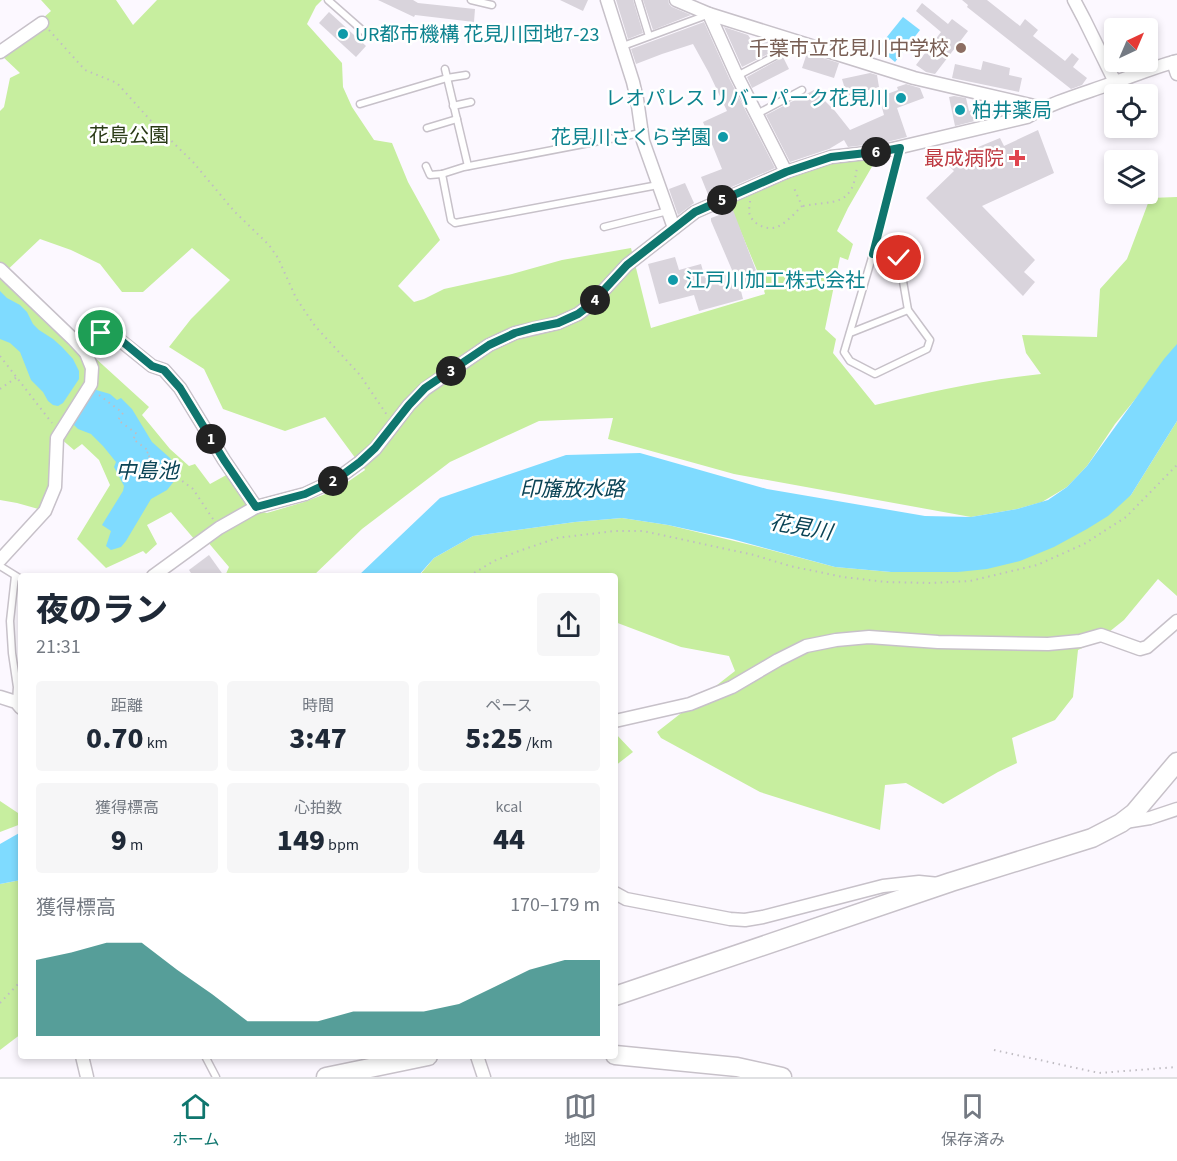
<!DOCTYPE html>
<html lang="ja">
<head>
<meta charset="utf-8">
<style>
  :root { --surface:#fff; --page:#f6f6f7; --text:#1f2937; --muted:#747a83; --line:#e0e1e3; --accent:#0f766e }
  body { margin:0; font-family:"Source Sans 3","Noto Sans JP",sans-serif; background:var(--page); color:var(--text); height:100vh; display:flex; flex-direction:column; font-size:22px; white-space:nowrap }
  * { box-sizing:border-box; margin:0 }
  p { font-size:20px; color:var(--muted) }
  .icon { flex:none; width:33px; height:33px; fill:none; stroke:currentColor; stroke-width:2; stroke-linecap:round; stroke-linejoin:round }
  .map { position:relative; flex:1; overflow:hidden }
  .drawer { position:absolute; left:18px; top:573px; width:600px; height:486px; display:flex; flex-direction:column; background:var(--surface); border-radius:6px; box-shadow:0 3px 9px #0003 }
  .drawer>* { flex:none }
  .needle { width:39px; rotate:44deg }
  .buttons { position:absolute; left:1104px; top:18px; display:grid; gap:12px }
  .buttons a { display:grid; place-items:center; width:54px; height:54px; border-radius:6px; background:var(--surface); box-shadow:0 3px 9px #0003; font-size:30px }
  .pin { position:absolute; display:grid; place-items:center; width:51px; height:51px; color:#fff; margin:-26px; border:3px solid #fff; border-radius:50%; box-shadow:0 2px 6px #0007 }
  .km { position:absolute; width:30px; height:30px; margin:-15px; border-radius:50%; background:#222; color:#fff; font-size:16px; line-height:30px; text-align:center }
  .round { display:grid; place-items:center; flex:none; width:63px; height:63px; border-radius:6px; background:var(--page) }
  .headline { display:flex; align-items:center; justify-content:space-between; height:102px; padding:0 18px }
  h1 { font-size:33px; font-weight:800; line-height:45px }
  .metrics { display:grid; grid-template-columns:repeat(3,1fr); gap:9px; height:102px; padding:6px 18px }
  .metrics div { display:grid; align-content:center; border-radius:6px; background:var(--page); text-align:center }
  .metrics b { font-size:30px; font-weight:800 }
  .metrics small { font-size:16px; font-weight:400 }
  .metrics p { font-size:16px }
  .chart { height:168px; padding:12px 18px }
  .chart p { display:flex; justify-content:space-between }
  .chart svg { width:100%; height:108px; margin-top:6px; fill:var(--accent); opacity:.7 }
  .tab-bar { display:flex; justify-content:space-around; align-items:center; height:84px; border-top:2px solid var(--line); background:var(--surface); font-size:16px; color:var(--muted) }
  .tab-bar a { display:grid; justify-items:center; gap:3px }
  .tab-bar .on { color:var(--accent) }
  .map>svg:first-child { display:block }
</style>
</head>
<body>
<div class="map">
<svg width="1177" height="1077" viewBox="0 0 1177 1077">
  <rect width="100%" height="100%" fill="#fcf8ff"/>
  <g fill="#c7ee9f" fill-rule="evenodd">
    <path d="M41,0h75l17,25 24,-25h165l-6,6 -9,18 35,39 1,24 9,20 22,33 18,3 16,39 32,58 -42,46 16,16 10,-3 20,-10 68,-15 50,-14 69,-12 20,80 114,-34 -4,-14 -33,-79 100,-37 49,-6 -29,50 -11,23 16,13 -5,16 -8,-3 -15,72 11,10 -3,14 42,52c55,-13 109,-25 166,-31l-15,-21 -4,-18 75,2 3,-48 27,-30 23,-61 27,-1v151l-62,76 -28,42 -20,21 -25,15 -25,7 -46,8 -237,-43 -126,-35 5,-21 -74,3 -89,41 -88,67 -49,47h-88l4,-9 -22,-26 26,-13 -8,-7 -30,19 -24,-28 -24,13 10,19 -11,10 -3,-3 -37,17 -29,-29 33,-54 -11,-25 -17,-16 -8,6 -21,-18 -1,54 -10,24 -25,-7 -17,-3v-389l4,-4 6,-29 10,-5 -19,-18 50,-44zM40,239l31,11 29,14 22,28h21l49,-44 38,32 -39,39 -22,28 35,22 19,40 62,22 40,-14 31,42 3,-1 6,12 -29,20 -32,12 -37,11 -9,-2 -28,-38 -20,11 -15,-20 -6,2 -19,-17 -28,-34 7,-8 -56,-51 -92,-80z"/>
    <polygon points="1177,421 1177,596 1158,579 1124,620 1099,640 1078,650 1073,697 1055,720 1012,738 1017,763 998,772 943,804 906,783 885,785 880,830 760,792 661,738 657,732 735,671 729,656 681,647 615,622 615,576 419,576 434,558 473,536 575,522 622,518 668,525 755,546 835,567 891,572 958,572 1131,495"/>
    <polygon points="615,733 633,752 615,766"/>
    <polygon points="0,801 21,815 21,824 0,832"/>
    <polygon points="21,880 21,1034 0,1050 0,884"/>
  </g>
  <g fill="#7fdbff">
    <polygon points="903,17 920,30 895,62 878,48"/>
    <polygon points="0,291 7,298 20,305 27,312 33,324 39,330 53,339 62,347 73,359 79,371 79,379 63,403 58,406 53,405 48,401 43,392 31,380 20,352 10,343 0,339"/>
    <polygon points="1177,344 1177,421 1131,495 1108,516 1087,529 1054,547 1020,561 987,569 958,572 891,572 835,567 732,539 668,525 622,518 575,522 473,536 434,558 418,576 358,576 440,498 566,455 640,453 767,489 925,516 971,517 1017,509 1048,500 1067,487 1087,466 1164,359"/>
    <polygon points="93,389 110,394 117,400 121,398 132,409 152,442 170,458 177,469 179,475 167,490 151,499 126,541 121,547 111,550 106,546 111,531 102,525 123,491 124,486 114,467 116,462 103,446 91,434 78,429 70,421"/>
    <polygon points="21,832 21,880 0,884 0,844"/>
  </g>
  <g fill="#d9d4dc">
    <polygon points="378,0 413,0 418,3 475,9 474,22 415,15 414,17"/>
    <polygon points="560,0 588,0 583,11"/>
    <polygon points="616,0 633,0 643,33 628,39"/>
    <polygon points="643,0 668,0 669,4 672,7 691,15 653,30"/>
    <polygon points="962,0 987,0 1020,26 1025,19 1038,30 1033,36 1065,61 1072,53 1079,59 1073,67 1087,78 1082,85 1071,89 967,7 968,5"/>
    <polygon points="922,3 948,24 952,19 968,31 935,74 926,72 916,65 941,32 916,11"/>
    <polygon points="329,12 366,46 356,57 319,23"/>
    <polygon points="704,22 730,80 775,168 709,197 701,177 722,169 703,122 727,111 709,73 693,44 662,54 636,64 631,49"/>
    <polygon points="724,27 748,35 752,41 758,38 771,42 776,50 742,67"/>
    <polygon points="807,53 839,63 834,78 802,68"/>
    <polygon points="783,57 789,69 752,88 747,77"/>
    <polygon points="983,61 1010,68 1009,75 1022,78 1019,92 952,78 955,64 981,70"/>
    <polygon points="870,73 877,75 879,87 847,96 842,79"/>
    <polygon points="906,84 920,88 924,98 897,108 907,137 883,143 848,147 844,140 829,149 790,162 766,115 814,90 835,111 850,130 884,115 879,97 898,90 897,87"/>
    <polygon points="954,96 966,98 969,111 991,104 1001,107 1003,114 955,126 949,97"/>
    <polygon points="1038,130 1054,173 982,206 1035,260 1024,272 1035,282 1023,296 926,198 954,171 942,159 953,149 959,155 1000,138 1004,146"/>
    <polygon points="685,183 694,203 678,215 669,189"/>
    <polygon points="733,210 760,281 741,291 743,299 699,311 694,295 659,304 648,264 675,257 679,270 701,264 705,278 732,270 711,221 711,218"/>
    <polygon points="209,555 224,576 193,576 189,570"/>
  </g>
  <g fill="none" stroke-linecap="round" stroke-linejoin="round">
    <defs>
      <g id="lane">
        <polyline points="328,0 370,37"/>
        <polyline points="471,0 492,5"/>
        <polyline points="638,0 649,36"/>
        <polyline points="623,46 707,15"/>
        <polyline points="445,69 468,166"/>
        <polyline points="737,76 779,54"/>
        <polyline points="360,104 447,78 466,75"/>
        <polyline points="453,106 471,102"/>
        <polyline points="757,114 802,90"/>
        <polyline points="427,128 457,119"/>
        <polyline points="426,166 430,175 442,174 464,167 641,133"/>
        <polyline points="442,174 451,220 455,223 658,185"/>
        <polyline points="604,227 668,211"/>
        <polyline points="873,254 899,258 908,310 930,340 927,349 875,374 850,361 844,352 873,254 900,148"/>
        <polyline points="850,333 908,310"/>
        <polyline points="0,566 21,579"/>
        <polyline points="15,576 10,621 12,653 17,687 16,702"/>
        <polyline points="205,1056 216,1077"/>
      </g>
      <g id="street">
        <polyline points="607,0 633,82 637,99 643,141 674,228"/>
        <polyline points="676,0 709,14 914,78 1043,108"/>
        <polyline points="1074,0 1084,19 1115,82"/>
        <polyline points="709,14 737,76 786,172"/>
        <polyline points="0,52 42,23"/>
        <polyline points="1173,62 1177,74"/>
        <polyline points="0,269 73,339 86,353 92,368 91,384 57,438 55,487 45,511 0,560"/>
        <polyline points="86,353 101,332 106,329 152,366 164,370 180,388 224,460 256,507"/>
        <path d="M153,576l66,-48 37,-21 49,-13 32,-15 23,-17 15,-13 34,-44 16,-16 64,-44 26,-12 43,-10 20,-9 12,-9 37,-40 68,-53 91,-40 45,-15 53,-6 143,-34c26,-15 55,-23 83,-33 23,-8 44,-17 67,-23"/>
        <polyline points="0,697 16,702 21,708"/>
        <polyline points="615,721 690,704 732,687 778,660 806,646 836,640 869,637 938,642 1048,644 1080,641 1101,635 1140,649 1147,647 1177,621"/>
        <polyline points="1125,822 1150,818 1177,809"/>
        <polyline points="615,893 626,899 730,919 745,920 763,917 883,886 919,882 939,884"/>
        <polyline points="82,1056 87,1077"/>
        <polyline points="477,1056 484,1077"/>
      </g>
      <g id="secondary">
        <polyline points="615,996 951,882 1092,838 1121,823 1134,813 1177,762"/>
        <polyline points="615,1055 737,1067 782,1077"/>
        <polyline points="326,1077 428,1056"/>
      </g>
    </defs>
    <use href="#lane" stroke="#c7c1c9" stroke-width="9"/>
    <use href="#street" stroke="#c7c1c9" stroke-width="15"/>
    <use href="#secondary" stroke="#c7c1c9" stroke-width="21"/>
    <g stroke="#c0bdc3" stroke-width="2" stroke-dasharray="1.5 4.5" stroke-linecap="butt">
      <polyline points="49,30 85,70 117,83 151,121 193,162 234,211 269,245 278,258 296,298 315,326 360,375 387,415"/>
      <path d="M750,201c0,3 -1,7 -1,10 1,13 19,21 30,15 8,-4 16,-13 23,-20l-8,-18"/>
      <path d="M803,206c31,-6 50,2 54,-40"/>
      <polyline points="0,356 52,423"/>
      <polyline points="0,389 17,377"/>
      <polyline points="99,395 123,413 118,420 137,434 133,439 149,451 146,454 193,489 213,519"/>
      <polyline points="469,576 494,561 519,551 557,538 614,531 643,531 754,555 790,566 843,577 886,582 931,583 970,581 1037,565 1084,544 1126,517 1177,465"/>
      <polyline points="0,1003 21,981"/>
      <polyline points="994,1050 1099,1073 1177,1067"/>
    </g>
    <use href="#lane" stroke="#fff" stroke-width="6"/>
    <use href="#street" stroke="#fff" stroke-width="12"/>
    <use href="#secondary" stroke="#fff" stroke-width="18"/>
  </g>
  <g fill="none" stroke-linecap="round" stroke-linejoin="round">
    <defs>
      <polyline id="route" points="101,333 106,328 152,366 164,370 180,388 224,460 256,507 305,494 337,479 360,462 375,448 409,405 425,388 489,345 515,333 533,328 558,323 578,314 590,305 627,265 695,212 786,172 831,157 884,151 900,148 873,254 899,258"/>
    </defs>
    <use href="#route" stroke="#fff" stroke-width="12"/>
    <use href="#route" stroke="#0f766e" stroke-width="8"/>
  </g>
  <g fill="#0f9aa8" stroke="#fff" stroke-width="2">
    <circle cx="343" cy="34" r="6"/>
    <circle cx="901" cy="98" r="6"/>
    <circle cx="960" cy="110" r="6"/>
    <circle cx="723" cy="137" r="6"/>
    <circle cx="673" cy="280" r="6"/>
  </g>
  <circle fill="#8d6e63" stroke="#fff" stroke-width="2" cx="961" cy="48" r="6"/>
  <path fill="#e0444e" stroke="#fff" stroke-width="2" d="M1014 149h6v6h6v6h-6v6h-6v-6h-6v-6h6z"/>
  <g text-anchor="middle" stroke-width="5" stroke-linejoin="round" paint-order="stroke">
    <g font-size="20" fill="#0d838f" stroke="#fff" text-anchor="start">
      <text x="355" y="41">UR都市機構 花見川団地7-23</text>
      <text x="889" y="105" text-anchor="end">レオパレス リバーパーク花見川</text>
      <text x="972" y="117">柏井薬局</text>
      <text x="711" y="144" text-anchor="end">花見川さくら学園</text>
      <text x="685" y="287">江戸川加工株式会社</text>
    </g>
    <g font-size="20" fill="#785e54" stroke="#fff" text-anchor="end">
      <text x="949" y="55">千葉市立花見川中学校</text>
    </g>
    <g font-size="20" fill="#293a16" stroke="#fff">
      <text x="129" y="142">花島公園</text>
    </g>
    <g font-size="20" fill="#be3a42" stroke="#fff" text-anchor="end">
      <text x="1004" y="165">最成病院</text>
    </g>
    <g font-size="21" font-style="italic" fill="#0a4355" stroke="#fff">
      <text x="147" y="478">中島池</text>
      <text x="572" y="496">印旛放水路</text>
      <text transform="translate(801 527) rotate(10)" y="7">花見川</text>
    </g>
  </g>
</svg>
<div class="buttons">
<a><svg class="needle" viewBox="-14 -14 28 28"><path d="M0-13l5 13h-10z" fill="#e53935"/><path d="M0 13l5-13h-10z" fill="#747a83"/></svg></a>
<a><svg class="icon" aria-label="locate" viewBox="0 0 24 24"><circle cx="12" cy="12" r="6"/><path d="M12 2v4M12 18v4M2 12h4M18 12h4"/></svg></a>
<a><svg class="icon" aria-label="layers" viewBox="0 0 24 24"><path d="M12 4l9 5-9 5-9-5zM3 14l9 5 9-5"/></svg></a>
</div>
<div class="pin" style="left:101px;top:333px;background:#1e9e55"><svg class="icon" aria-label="arrive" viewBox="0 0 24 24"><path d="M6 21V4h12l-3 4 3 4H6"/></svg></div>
<div class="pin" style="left:899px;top:258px;background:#d93025"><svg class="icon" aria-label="check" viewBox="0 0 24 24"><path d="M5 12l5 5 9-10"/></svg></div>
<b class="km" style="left:211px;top:439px">1</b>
<b class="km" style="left:333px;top:481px">2</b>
<b class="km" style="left:451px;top:371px">3</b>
<b class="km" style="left:595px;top:300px">4</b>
<b class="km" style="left:722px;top:200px">5</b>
<b class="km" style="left:876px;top:152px">6</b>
<section class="drawer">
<div class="headline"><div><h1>夜のラン</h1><p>21:31</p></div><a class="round"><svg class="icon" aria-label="share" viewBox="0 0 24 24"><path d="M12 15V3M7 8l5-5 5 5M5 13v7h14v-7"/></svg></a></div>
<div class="metrics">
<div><p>距離</p><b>0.70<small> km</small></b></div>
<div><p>時間</p><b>3:47</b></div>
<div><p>ペース</p><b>5:25<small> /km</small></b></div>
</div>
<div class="metrics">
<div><p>獲得標高</p><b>9<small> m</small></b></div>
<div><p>心拍数</p><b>149<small> bpm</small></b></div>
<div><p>kcal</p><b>44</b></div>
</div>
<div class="chart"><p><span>獲得標高</span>170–179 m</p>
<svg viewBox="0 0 160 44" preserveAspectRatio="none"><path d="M0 44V13L10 10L20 6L30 6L40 17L50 27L60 38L70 38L80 38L90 34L100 34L110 34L120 31L130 24L140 17L150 13L160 13V44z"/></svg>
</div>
</section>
</div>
<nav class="tab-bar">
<a class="on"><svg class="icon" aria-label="home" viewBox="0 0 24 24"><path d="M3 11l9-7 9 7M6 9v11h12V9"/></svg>ホーム</a>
<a><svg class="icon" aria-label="map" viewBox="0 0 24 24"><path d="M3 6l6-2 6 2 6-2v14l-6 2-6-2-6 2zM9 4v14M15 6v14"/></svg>地図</a>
<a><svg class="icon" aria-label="saved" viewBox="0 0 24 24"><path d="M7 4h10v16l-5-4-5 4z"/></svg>保存済み</a>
</nav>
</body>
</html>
